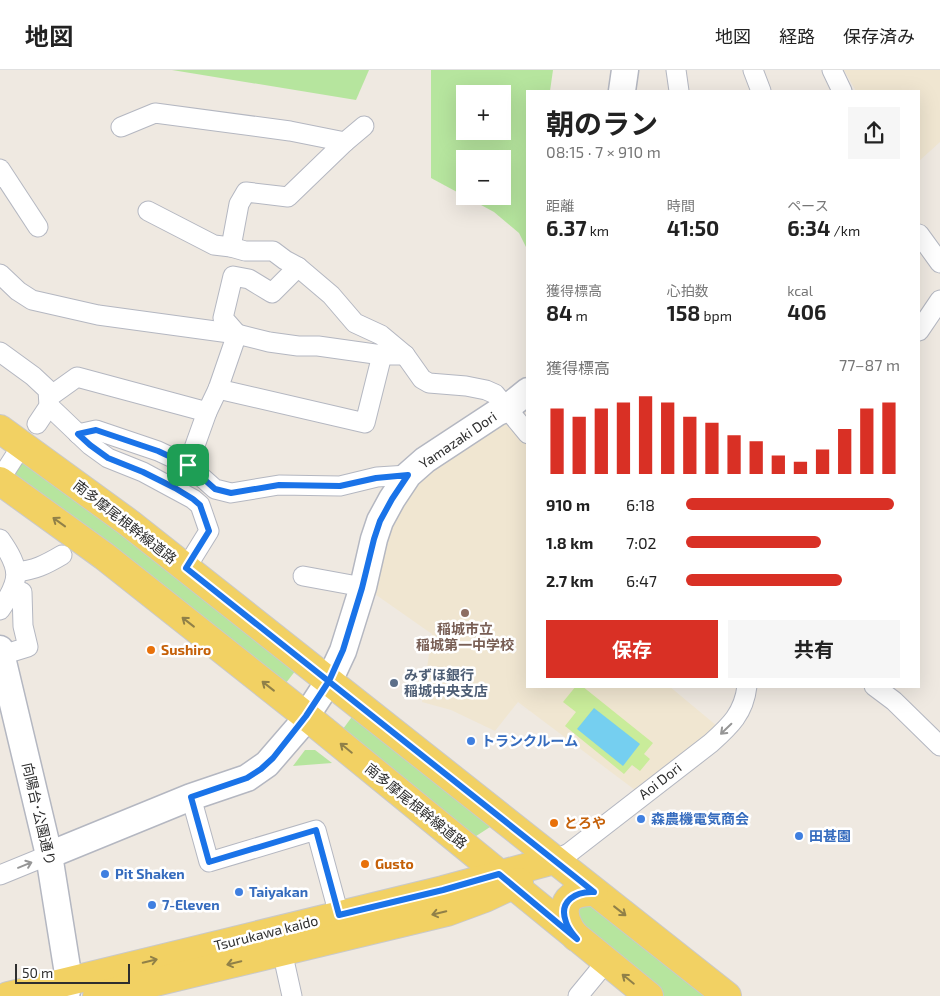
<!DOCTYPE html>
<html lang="ja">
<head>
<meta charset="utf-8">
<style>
  :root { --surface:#fff; --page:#f6f6f6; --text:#222; --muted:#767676; --line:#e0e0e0; --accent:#d93025 }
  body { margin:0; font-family:"Exo 2","Noto Sans JP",sans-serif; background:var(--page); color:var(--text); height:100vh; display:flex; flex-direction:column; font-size:19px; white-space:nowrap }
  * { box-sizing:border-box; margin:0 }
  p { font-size:16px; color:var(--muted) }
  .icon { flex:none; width:28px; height:28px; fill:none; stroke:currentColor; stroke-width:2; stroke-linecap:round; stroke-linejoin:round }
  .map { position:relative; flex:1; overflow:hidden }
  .sheet { position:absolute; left:526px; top:20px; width:394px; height:598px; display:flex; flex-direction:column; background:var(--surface); border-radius:0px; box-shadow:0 5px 20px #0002 }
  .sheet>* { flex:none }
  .fabs { position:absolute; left:456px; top:15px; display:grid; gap:10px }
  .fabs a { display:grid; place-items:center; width:55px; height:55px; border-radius:0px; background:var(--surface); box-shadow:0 5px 20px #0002; font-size:25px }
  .scale { position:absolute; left:15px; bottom:12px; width:115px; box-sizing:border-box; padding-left:5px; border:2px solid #2e2e2e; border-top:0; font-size:14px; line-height:18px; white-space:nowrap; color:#2e2e2e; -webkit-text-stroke:4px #fff; paint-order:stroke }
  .pin { position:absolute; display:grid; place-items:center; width:42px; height:42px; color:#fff; margin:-21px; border-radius:10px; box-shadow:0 2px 8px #0006 }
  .round { display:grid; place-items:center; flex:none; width:52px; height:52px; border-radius:0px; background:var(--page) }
  .summary { display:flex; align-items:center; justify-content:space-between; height:85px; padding:0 20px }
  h1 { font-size:28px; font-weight:700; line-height:38px }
  .metrics { display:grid; grid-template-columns:repeat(3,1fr); gap:8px; height:85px; padding:5px 20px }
  .metrics div { display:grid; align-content:center }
  .metrics b { font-size:21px; font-weight:700 }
  .metrics small { font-size:14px; font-weight:400 }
  .metrics p { font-size:14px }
  .chart { height:140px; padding:10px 20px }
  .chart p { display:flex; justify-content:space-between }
  .chart svg { width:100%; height:90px; margin-top:5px; stroke:var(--accent); stroke-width:6 }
  .action { display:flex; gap:10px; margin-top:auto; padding:10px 20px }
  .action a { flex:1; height:58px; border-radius:0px; background:var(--accent); color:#fff; font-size:20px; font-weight:700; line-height:58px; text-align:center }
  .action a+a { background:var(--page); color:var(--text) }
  ul { padding:0 20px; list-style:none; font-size:16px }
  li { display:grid; grid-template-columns:80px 60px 1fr; align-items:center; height:38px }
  li i { height:12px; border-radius:6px; background:var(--accent) }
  header { display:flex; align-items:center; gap:30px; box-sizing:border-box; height:70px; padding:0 25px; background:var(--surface); border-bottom:1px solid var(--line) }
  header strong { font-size:24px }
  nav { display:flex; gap:28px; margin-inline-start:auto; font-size:18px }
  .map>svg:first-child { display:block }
</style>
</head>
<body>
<header>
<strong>地図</strong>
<nav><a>地図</a><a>経路</a><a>保存済み</a></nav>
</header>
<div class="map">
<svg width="940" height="926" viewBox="0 0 940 926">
  <rect width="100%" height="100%" fill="#efe9e1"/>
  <g fill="#f0e6d1">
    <polygon points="844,0 940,0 940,72 919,91 919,21 856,21"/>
    <polygon points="502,352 512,353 527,373 528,616 669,616 717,656 699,672 635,720 518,632 495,661 451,640 422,632 432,564 372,522 391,456 402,433 424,405"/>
  </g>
  <g fill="#b6e59e" fill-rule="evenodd">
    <polygon points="172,0 369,0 356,30"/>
    <path d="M431,0h122l-3,21h-22l-1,158 -8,-16 -25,-21 -63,-34zM465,24h37v37h-37zM465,89h37v37h-37z"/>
    <polygon points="26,386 296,600 282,618 11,410"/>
    <polygon points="354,644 490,757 470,770 343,659"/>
    <polygon points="305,680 315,680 332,693 293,696"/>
    <polygon points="582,829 707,926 659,926 589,870 572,839"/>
  </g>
  <polygon fill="#c9ec9a" points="576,616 582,616 653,673 644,684 650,689 640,701 632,695 624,704 565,656 576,642 563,632"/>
  <polygon fill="#75cff0" points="594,638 640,674 623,696 577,659"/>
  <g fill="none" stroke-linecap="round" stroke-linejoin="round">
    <defs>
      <g id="street">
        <polyline points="676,0 679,21"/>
        <polyline points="753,0 761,21"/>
        <polyline points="832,0 842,21"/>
        <polyline points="345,72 364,56"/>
        <polyline points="0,99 38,157"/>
        <polyline points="148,141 214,175 231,177"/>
        <polyline points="919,164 940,193"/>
        <polyline points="298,197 331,225 355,253 381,265 405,285 422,309 429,313 466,316 486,320 495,324 528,364"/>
        <polyline points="0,204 18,221 32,230 98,245 237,264 269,272 298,276 318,276 382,285 405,285"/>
        <polyline points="919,261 940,230"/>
        <polyline points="0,282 33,306 48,320 49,336 37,354"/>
        <polyline points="218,319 365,353 382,285"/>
        <polyline points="49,327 77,307 207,342 218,319 237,264 223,248 233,206 249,209 272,223 298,197 285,190 273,181 245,181 231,177 239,134 246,122 288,127 345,72 290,61 155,43 121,57"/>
        <polyline points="49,336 90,375 108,388 143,402 193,429 200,435 209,461 186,498"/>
        <polyline points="78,364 96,360 158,381 188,395 215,419 231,423 279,415 340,416 377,407 408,405"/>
        <polyline points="188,395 207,342"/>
        <polyline points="4,403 17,383"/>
        <path d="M0,469c21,30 21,41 0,71"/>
        <path d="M16,502c19,-2 29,-7 46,-17"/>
        <polyline points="303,506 363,517"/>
        <polyline points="2,585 28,577 23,556 22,522 13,520"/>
        <polyline points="874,616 894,631 940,676"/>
        <polyline points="191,727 209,792 316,760 339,845"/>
        <path d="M554,790l15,-7 142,-110c19,-17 33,-30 36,-57"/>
        <polyline points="0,805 49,785"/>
        <polyline points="282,881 292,926"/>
        <polyline points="578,926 606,892"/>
      </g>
      <g id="secondary">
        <polyline points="622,21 625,0"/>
        <polyline points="0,579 49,785 69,910 66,926"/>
        <polyline points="49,785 191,727 247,708 267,694 299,657 329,611 343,581 363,517 374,469 380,451 392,429 408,405 425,390 498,342 507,338 528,321"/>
      </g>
      <g id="primary">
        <polyline points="0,359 129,453 727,926"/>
        <polyline points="0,411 104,486 306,646 649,926"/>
        <path d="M576,867c-19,-22 -15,-47 18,-45"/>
        <polyline points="8,926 443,820 554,790"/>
        <polyline points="97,926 447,842 485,828 519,812"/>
      </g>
    </defs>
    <use href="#street" stroke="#b4b7c1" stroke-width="21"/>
    <use href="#secondary" stroke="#b4b7c1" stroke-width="29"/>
    <use href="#primary" stroke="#c9c9c9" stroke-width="30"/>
    <use href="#street" stroke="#fff" stroke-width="19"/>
    <use href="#secondary" stroke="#fff" stroke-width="26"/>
    <use href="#primary" stroke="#f2d163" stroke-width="28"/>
  </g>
  <defs><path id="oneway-shaft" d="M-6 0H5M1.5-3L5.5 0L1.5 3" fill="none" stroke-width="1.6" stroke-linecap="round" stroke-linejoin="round" transform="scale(1.25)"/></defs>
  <g stroke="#908048">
    <use href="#oneway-shaft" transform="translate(59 452) rotate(-144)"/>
    <use href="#oneway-shaft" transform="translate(188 552) rotate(-142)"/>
    <use href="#oneway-shaft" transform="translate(268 616) rotate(-142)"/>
    <use href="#oneway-shaft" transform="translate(346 678) rotate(-141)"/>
    <use href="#oneway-shaft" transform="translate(620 841) rotate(38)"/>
    <use href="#oneway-shaft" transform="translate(439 843) rotate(166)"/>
    <use href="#oneway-shaft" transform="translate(150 891) rotate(-14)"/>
    <use href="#oneway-shaft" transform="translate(234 893) rotate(167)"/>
    <use href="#oneway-shaft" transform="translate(628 909) rotate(-141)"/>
  </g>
  <g stroke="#969696">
    <use href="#oneway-shaft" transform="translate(726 659) rotate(136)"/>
    <use href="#oneway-shaft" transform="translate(25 795) rotate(-22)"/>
  </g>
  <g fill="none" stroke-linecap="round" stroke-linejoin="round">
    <defs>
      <path id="route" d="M188,395l27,24 16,4 48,-8 61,1 36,-8 32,-3 -16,24 -12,22 -6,18 -12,49 -19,62 -14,31 -23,35 -33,42 -12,11 -14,9 -56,19 18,65 107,-32 23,85 104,-25 56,-16 78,65c-4,-5 -9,-10 -11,-17 -8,-21 10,-31 28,-30l-20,-16 -388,-308 23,-37 -9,-26 -7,-6 -18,-11 -32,-16 -35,-14 -18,-13 -12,-11 18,-4 62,21 30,14"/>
    </defs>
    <use href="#route" stroke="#fff" stroke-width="10"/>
    <use href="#route" stroke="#1a73e8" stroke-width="6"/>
  </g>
  <circle fill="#8d6e63" stroke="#fff" stroke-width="2" cx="465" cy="543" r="5"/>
  <g fill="#e8710a" stroke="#fff" stroke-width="2">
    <circle cx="151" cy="580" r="5"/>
    <circle cx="554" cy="753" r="5"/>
    <circle cx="365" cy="794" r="5"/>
  </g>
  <circle fill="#5c6f8a" stroke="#fff" stroke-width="2" cx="394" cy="613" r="5"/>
  <g fill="#3f7fe0" stroke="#fff" stroke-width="2">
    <circle cx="471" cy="671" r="5"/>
    <circle cx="641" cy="749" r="5"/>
    <circle cx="799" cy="766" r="5"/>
    <circle cx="105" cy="804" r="5"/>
    <circle cx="239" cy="822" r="5"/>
    <circle cx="152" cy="835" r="5"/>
  </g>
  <g text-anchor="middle" stroke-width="5" stroke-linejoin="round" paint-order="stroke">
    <g font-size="14" fill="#2e2e2e" stroke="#fff">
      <text transform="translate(458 370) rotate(-34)" y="5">Yamazaki Dori</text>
      <text transform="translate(125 452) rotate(38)" y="5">南多摩尾根幹線道路</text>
      <text transform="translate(660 711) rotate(-38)" y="5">Aoi Dori</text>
      <text transform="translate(416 736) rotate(39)" y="5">南多摩尾根幹線道路</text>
      <text transform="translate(39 744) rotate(77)" y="5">向陽台･公園通り</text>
      <text transform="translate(266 863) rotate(-14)" y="5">Tsurukawa kaido</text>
    </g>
    <g font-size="14" font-weight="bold" fill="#785e54" stroke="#fff">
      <text x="465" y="564">稲城市立<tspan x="465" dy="16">稲城第一中学校</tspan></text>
    </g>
    <g font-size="14" font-weight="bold" fill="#c56008" stroke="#fff" text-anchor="start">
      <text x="161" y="585">Sushiro</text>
      <text x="564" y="758">とろや</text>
      <text x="375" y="799">Gusto</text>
    </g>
    <g font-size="14" font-weight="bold" fill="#4e5e75" stroke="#fff" text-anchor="start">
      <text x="404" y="610">みずほ銀行<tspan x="404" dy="16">稲城中央支店</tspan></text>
    </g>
    <g font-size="14" font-weight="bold" fill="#366cbe" stroke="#fff" text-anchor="start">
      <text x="481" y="676">トランクルーム</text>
      <text x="651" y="754">森農機電気商会</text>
      <text x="809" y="771">田甚園</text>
      <text x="115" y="809">Pit Shaken</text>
      <text x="249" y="827">Taiyakan</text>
      <text x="162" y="840">7-Eleven</text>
    </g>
  </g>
</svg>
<div class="fabs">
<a>+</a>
<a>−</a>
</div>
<div class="scale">50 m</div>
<div class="pin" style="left:188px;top:395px;background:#1e9e55"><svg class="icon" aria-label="arrive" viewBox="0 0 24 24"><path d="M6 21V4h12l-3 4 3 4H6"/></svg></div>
<section class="sheet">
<div class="summary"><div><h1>朝のラン</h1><p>08:15 · 7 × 910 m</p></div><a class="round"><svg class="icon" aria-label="share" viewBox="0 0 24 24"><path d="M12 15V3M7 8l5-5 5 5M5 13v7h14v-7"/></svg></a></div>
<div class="metrics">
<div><p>距離</p><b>6.37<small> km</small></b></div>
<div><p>時間</p><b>41:50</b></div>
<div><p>ペース</p><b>6:34<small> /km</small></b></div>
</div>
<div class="metrics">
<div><p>獲得標高</p><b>84<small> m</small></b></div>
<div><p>心拍数</p><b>158<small> bpm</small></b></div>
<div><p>kcal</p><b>406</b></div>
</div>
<div class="chart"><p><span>獲得標高</span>77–87 m</p>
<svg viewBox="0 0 160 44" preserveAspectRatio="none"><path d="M5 44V12M15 44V16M25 44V12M35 44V9M45 44V6M55 44V9M65 44V16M75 44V19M85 44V25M95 44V28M105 44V35M115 44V38M125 44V32M135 44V22M145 44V12M155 44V9"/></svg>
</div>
<ul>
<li><b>910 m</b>6:18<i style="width:97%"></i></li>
<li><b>1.8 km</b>7:02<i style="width:63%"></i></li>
<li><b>2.7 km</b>6:47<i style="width:73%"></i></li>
</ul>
<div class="action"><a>保存</a><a>共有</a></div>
</section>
</div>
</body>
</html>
